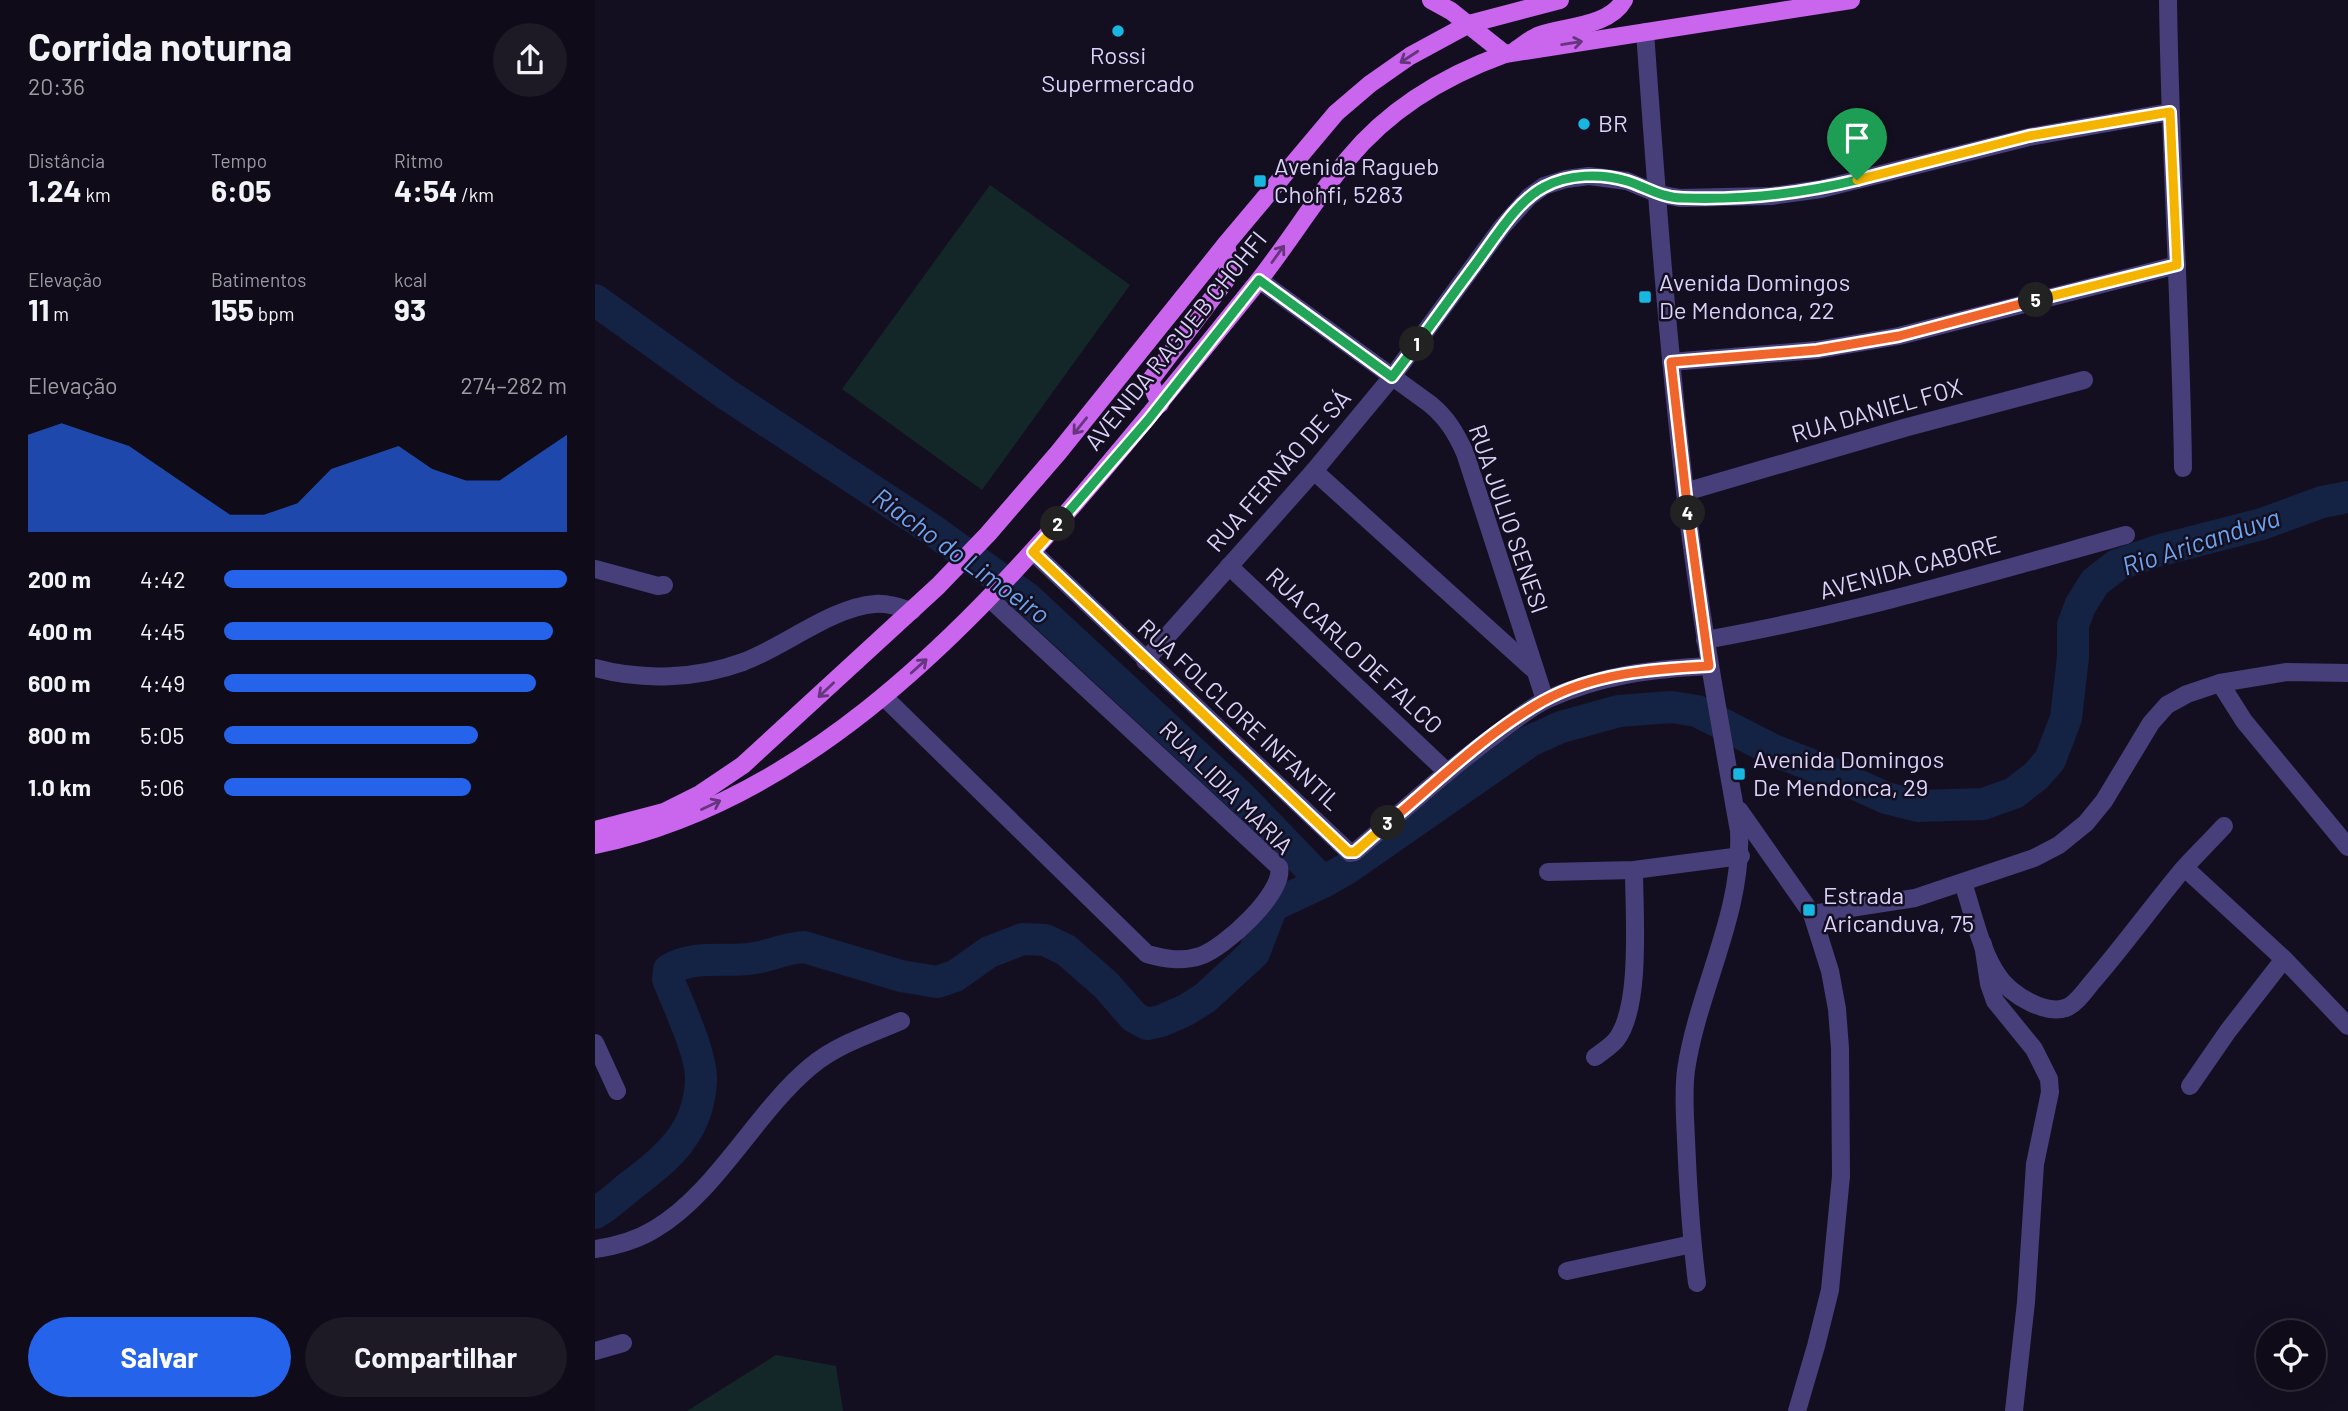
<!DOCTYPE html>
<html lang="pt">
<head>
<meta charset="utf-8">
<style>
  :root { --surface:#0f0b18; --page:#1d1925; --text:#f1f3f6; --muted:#9b9ba2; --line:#2f2b37; --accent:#2563eb }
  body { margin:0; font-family:Barlow,sans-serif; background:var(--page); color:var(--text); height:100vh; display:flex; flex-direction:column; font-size:26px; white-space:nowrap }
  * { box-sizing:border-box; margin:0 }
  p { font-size:23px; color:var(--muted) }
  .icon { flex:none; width:38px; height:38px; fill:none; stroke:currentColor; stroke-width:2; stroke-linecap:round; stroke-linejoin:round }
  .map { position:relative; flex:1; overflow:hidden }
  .panel { display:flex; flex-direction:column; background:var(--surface); width:595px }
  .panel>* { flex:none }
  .buttons { position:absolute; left:1661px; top:1320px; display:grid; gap:14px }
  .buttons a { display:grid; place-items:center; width:70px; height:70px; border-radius:50%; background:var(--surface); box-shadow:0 7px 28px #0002,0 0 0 2px var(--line); font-size:35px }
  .pin { position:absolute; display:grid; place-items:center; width:60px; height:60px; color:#fff; margin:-72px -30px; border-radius:50% 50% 50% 0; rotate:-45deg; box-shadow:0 0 7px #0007 }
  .pin .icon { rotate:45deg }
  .km { position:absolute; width:35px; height:35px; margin:-18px; border-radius:50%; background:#222; color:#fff; font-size:19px; line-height:35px; text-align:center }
  .round { display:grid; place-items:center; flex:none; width:74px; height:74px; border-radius:37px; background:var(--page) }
  .head { display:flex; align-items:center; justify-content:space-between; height:119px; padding:0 28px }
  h1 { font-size:38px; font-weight:700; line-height:52px }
  .figures { display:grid; grid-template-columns:repeat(3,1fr); gap:10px; height:119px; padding:7px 28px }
  .figures div { display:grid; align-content:center }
  .figures b { font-size:30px; font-weight:700 }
  .figures small { font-size:19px; font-weight:400 }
  .figures p { font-size:19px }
  .chart { height:196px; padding:14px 28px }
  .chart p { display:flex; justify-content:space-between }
  .chart svg { width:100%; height:126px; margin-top:7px; fill:var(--accent); opacity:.7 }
  .action { display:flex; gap:14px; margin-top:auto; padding:14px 28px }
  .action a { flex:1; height:80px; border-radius:42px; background:var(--accent); color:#fff; font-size:28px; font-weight:700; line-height:80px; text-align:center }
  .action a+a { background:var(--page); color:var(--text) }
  ul { padding:0 28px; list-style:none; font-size:23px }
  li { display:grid; grid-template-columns:112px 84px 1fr; align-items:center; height:52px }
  li i { height:18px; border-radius:9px; background:var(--accent) }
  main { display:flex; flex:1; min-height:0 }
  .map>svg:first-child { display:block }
</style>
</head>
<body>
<main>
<section class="panel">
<div class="head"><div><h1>Corrida noturna</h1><p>20:36</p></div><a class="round"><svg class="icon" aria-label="share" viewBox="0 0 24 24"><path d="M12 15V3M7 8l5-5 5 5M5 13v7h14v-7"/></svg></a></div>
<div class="figures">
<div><p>Distância</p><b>1.24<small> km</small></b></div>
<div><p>Tempo</p><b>6:05</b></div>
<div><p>Ritmo</p><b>4:54<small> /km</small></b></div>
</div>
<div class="figures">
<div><p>Elevação</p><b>11<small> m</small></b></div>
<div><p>Batimentos</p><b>155<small> bpm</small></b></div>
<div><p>kcal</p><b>93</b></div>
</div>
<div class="chart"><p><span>Elevação</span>274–282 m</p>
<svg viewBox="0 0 160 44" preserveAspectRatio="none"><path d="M0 44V10L10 6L20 10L30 14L40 22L50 30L60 38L70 38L80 34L90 22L100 18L110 14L120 22L130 26L140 26L150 18L160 10V44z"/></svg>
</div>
<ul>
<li><b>200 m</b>4:42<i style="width:100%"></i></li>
<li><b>400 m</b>4:45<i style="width:96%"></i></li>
<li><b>600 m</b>4:49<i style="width:91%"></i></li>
<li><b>800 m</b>5:05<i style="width:74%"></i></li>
<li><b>1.0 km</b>5:06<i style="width:72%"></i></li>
</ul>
<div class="action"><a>Salvar</a><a>Compartilhar</a></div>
</section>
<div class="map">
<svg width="1753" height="1411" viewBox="0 0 1753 1411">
  <rect width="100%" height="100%" fill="#140f20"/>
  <g fill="#132729">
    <polygon points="395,185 535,285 387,490 247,389"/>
    <polygon points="181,1355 241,1366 248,1411 92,1411"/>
  </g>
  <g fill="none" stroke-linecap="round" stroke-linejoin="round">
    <g stroke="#142244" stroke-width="32">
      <polyline points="0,300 131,394 336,529 433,599 647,798 728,882"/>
      <path d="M0,1213c12,-7 23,-17 34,-26 38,-29 70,-54 72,-107 1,-25 -23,-76 -33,-101l1,-9c23,-16 59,-7 86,-12 17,-3 31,-10 49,-11l97,29 36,6 18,-6 34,-24 34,-13 22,1 21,10 40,35 28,32 13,7 14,-3 25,-11 19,-12 49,-45 18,-47 51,-24 23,-13 184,-128 31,-14 58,-16 52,-4 26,4 76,39 56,22 57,26 32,8 65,-2 31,-11 22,-17 14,-16 16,-42 7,-61v-32l7,-19 15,-24 22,-17 40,-14 105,-27 60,-22 26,-5"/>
    </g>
    <g stroke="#473f7a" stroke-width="18">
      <path d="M1573,0c2,156 13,312 15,468"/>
      <path d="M1050,32c11,153 22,307 40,459 13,114 34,227 54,340 4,83 -41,158 -53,239 -3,22 -1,47 0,69 2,49 5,97 11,144"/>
      <path d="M664,280l171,124c17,14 26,29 35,49l80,247"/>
      <polyline points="1076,362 1222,350 1304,336 1582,265"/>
      <polyline points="719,471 937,668"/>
      <polyline points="1090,492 1309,428 1489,380"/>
      <path d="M438,552l317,301 5,-1c48,-41 93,-83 144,-120 15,-11 31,-25 49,-33 54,-24 103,-30 161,-33"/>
      <polyline points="634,566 851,771"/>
      <polyline points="0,569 63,586 69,585"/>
      <path d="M1110,640c143,-25 281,-66 421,-105"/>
      <polyline points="550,661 719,471 797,377 907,227 934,197 949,186 971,179 994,176 1032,181 1063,194 1085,198 1176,196 1226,189 1434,137 1575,112"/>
      <path d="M0,668c47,13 102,11 148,-6 41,-15 89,-55 132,-58 13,-1 24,3 37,7"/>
      <polyline points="1625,683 1649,721 1753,847"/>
      <path d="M289,697l263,257c18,5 35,8 53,2 23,-7 85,-63 79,-89l-289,-268"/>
      <polyline points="1144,810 1217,914 1235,971 1242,1009 1245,1048 1246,1176 1235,1290 1221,1346 1202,1411"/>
      <polyline points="1590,868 1689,959 1753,1026"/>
      <polyline points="953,872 1039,870 1146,856"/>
      <path d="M1368,883c10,29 18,70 36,94 11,17 48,40 69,30 10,-5 18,-18 26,-27 31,-36 59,-75 90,-112 13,-14 27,-28 40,-42"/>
      <polyline points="1217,914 1320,898 1439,858 1464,845 1491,823 1509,801 1556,723 1572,705 1592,694 1625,683 1692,672 1753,673"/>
      <polyline points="1388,944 1394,984 1400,1001 1439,1049 1454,1079 1455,1092 1440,1164 1431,1302 1419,1411"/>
      <polyline points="0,1043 22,1091"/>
      <path d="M1000,1057c7,-5 16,-11 21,-17 26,-33 18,-127 18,-170"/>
      <polyline points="1595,1086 1633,1031 1689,959"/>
      <path d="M0,1249c21,-3 42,-9 60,-20 61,-36 101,-117 155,-162 26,-22 60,-33 91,-46"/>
      <polyline points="972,1271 1097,1244"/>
      <polyline points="0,1351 28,1343"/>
    </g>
    <g stroke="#ca65ee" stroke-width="18">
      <polyline points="836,0 856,11 910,54"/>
      <path d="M921,50c8,-5 15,-12 24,-15 26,-9 69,-8 84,-35"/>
      <polyline points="565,404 556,384 557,378 631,280 634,262 631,244"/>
      <polyline points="0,830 69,812 105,794 148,765 343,586 393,534 463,453 631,244 741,113 775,84 815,56 874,24 965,0"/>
      <path d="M0,845c202,-42 358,-200 488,-351 59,-69 116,-139 173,-210 32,-40 59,-85 92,-125 41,-50 96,-83 157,-105l346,-54"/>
    </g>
  </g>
  <defs><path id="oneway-shaft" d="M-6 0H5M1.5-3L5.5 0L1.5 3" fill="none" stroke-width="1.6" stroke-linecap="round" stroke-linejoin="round" transform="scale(1.75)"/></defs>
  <g stroke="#66367d">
    <use href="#oneway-shaft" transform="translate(977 43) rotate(-9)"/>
    <use href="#oneway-shaft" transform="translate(814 57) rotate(147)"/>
    <use href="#oneway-shaft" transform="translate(683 254) rotate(-54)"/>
    <use href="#oneway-shaft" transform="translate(485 426) rotate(129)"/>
    <use href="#oneway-shaft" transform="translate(324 666) rotate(-42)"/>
    <use href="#oneway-shaft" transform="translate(231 690) rotate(137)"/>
    <use href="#oneway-shaft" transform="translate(116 805) rotate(-25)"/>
  </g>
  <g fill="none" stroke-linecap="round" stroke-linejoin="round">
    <defs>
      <path id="split-1" d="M822,344c20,-28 40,-55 60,-82 18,-24 40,-61 67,-75 24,-13 57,-14 83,-6 19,6 35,17 56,17 59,2 117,-4 174,-18"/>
      <polyline id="split-2" points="463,524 553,420 664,280 797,377 822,344"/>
      <polyline id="split-3" points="463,524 438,552 753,852 760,852 793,823"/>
      <path id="split-4" d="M793,823c50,-42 98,-90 155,-122 51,-28 110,-32 166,-35l-21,-153"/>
      <polyline id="split-5" points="1093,513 1076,362 1222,350 1304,336 1441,300"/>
      <polyline id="split-6" points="1262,180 1434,136 1575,112 1582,265 1441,300"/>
    </defs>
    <use href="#split-1" stroke="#fff" stroke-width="14"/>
    <use href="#split-2" stroke="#fff" stroke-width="14"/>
    <use href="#split-3" stroke="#fff" stroke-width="14"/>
    <use href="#split-4" stroke="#fff" stroke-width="14"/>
    <use href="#split-5" stroke="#fff" stroke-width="14"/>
    <use href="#split-6" stroke="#fff" stroke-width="14"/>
    <use href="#split-1" stroke="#22a559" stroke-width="9"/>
    <use href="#split-2" stroke="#22a559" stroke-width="9"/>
    <use href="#split-3" stroke="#f5b400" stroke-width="9"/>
    <use href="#split-4" stroke="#f0652b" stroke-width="9"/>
    <use href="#split-5" stroke="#f0652b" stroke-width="9"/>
    <use href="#split-6" stroke="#f5b400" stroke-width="9"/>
  </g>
  <g fill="#18b7e1" stroke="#140f20" stroke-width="2.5">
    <circle cx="523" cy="31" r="7"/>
    <circle cx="989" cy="124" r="7"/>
    <rect x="658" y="174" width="14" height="14" rx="3.5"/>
    <rect x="1043" y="290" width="14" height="14" rx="3.5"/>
    <rect x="1137" y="767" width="14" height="14" rx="3.5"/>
    <rect x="1207" y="903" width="14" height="14" rx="3.5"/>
  </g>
  <g text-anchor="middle" stroke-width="5" stroke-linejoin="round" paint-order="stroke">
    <g font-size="24" fill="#dbd2fa" stroke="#140f20" text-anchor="start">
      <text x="523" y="64" text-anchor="middle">Rossi<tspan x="523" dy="28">Supermercado</tspan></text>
      <text x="1003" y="132">BR</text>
      <text x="679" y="175">Avenida Ragueb<tspan x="679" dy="28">Chohfi, 5283</tspan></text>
      <text x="1064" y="291">Avenida Domingos<tspan x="1064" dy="28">De Mendonca, 22</tspan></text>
      <text x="1158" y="768">Avenida Domingos<tspan x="1158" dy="28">De Mendonca, 29</tspan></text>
      <text x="1228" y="904">Estrada<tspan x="1228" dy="28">Aricanduva, 75</tspan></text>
    </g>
    <g font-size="24" fill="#dbd2fa" stroke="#140f20">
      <text transform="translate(581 341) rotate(-51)" y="8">AVENIDA RAGUEB CHOHFI</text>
      <text transform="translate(1282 411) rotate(-16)" y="8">RUA DANIEL FOX</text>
      <text transform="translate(684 471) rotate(-49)" y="8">RUA FERNÃO DE SÁ</text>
      <text transform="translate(913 519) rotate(71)" y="8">RUA JULIO SENESI</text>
      <text transform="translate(1315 568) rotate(-15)" y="8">AVENIDA CABORE</text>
      <text transform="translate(759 651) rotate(43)" y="8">RUA CARLO DE FALCO</text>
      <text transform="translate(644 715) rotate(43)" y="8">RUA FOLCLORE INFANTIL</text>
      <text transform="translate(631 788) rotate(45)" y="8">RUA LIDIA MARIA</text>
    </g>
    <g font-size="26" font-style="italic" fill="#6ca4ef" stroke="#140f20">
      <text transform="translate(1606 542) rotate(-18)" y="9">Rio Aricanduva</text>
      <text transform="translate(366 556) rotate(36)" y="9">Riacho do Limoeiro</text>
    </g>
  </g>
</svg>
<div class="buttons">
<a><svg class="icon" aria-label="locate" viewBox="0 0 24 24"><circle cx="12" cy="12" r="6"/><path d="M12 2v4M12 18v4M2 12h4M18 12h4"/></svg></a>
</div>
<div class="pin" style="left:1262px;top:180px;background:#1e9e55"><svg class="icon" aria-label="arrive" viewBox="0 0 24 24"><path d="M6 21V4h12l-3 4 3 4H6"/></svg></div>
<b class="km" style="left:822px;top:344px">1</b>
<b class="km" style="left:463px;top:524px">2</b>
<b class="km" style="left:793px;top:823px">3</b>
<b class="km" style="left:1093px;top:513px">4</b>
<b class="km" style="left:1441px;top:300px">5</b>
</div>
</main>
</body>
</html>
